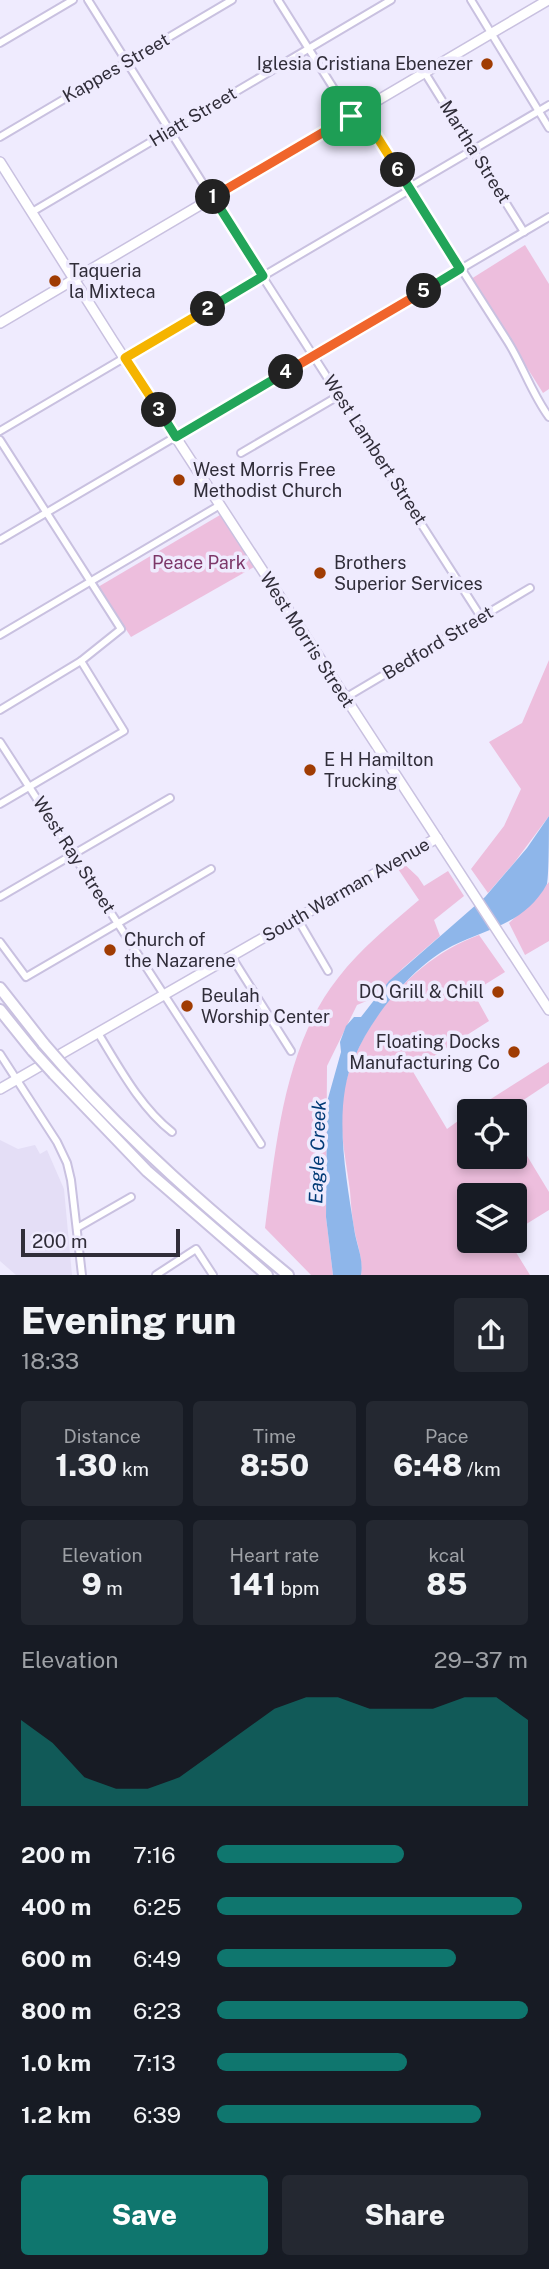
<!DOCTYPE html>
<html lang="en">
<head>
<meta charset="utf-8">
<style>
  :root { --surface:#171b24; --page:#242831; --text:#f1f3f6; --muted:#9ea1a6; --accent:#0f766e }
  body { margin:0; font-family:"Public Sans",sans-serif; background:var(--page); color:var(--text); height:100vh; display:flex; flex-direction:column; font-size:26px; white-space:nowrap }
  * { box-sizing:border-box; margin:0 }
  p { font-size:23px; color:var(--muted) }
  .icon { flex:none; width:38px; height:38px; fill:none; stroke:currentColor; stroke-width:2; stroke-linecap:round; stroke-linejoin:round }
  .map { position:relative; height:1275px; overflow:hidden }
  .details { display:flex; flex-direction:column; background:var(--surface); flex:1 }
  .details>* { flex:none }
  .buttons { position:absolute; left:457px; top:1099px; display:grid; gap:14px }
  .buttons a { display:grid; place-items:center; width:70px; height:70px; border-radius:7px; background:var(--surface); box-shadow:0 4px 10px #0003; font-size:35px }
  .scale { position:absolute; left:21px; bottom:18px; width:159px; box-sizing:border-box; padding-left:7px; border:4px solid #302d39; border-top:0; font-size:19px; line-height:24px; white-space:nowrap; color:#302d39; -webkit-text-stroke:5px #efebfe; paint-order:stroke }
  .pin { position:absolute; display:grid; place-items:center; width:60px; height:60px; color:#fff; margin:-30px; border-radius:14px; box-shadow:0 4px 10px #0006 }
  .km { position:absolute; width:35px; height:35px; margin:-18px; border-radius:50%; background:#222; color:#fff; font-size:19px; line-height:35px; text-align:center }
  .round { display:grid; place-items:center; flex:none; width:74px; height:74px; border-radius:7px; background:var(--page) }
  .overview { display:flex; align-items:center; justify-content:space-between; height:119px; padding:0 21px }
  h1 { font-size:38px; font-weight:800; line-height:52px }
  .figures { display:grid; grid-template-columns:repeat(3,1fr); gap:10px; height:119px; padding:7px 21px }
  .figures div { display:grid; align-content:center; border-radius:7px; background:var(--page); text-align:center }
  .figures b { font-size:30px; font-weight:800 }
  .figures small { font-size:19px; font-weight:400 }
  .figures p { font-size:19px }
  .chart { height:196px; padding:14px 21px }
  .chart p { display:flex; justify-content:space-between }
  .chart svg { width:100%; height:126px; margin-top:7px; fill:var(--accent); opacity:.7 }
  .action { display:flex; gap:14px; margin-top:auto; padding:14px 21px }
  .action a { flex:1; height:80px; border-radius:7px; background:var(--accent); color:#fff; font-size:28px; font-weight:800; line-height:80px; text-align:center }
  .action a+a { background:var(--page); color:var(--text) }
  ul { padding:0 21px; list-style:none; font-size:23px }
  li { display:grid; grid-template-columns:112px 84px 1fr; align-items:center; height:52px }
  li i { height:18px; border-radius:9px; background:var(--accent) }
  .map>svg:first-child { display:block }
</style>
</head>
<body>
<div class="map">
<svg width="549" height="1275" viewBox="0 0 549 1275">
  <rect width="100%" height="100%" fill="#efebfe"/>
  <polygon fill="#e4def6" points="0,1140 18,1149 35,1145 40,1154 47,1150 64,1189 72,1275 16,1275 0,1261"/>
  <g fill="#edbedd">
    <polygon points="525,245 549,284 549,389 543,393 471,279"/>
    <polygon points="220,515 254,567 131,637 98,587"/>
    <polygon points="549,660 549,816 514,863 488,893 471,869 504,826 521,789 489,742 522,723"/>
    <path d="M402,862l16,15 6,9 24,-15 16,25 -30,24 6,16 -37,32 -27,29 -19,8 -30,61 -1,151 7,58h-22l-46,-47c11,-83 19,-182 73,-250 23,-30 52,-53 81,-78l-23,-34z"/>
    <polygon points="549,882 549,941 525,955 509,923 532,902"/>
    <path d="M479,935l26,37 -32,20 16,29 -77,49 35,59 22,-16v44h45l1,-21 34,56v18l-34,21 -1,-36h-45v46h40l21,34h-169c2,-15 -3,-28 -6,-42 -3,-14 -4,-28 -5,-42 -4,-33 -13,-69 -6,-101 15,-68 71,-132 135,-155z"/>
    <polygon points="549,1062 549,1083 507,1111 472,1111"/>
  </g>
  <path fill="#8eb6ea" d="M549,816c0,12 0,60 -2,68 -22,40 -59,44 -95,62 -40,21 -79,69 -97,110 -23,49 -9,120 -1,172 2,16 10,31 7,47h-28l-7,-58 1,-115 14,-50 -1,-10 6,-16 8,-9h7l28,-36 96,-84 42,-49z"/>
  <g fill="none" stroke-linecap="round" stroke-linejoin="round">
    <defs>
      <g id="minor">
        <polyline points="88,0 212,198 481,617"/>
        <polyline points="278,0 351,116"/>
        <polyline points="471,0 549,128"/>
        <polyline points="0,43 73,0"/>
        <polyline points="425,73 524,232"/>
        <path d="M360,110c49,78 99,155 148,232 15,24 24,52 41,75"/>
        <polyline points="0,137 232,0"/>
        <polyline points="32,212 391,0"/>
        <polyline points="0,431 406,192 413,185 549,105"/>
        <polyline points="0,440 121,629 81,661 0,710"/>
        <polyline points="241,453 340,395"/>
        <polyline points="0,540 549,217"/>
        <polyline points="0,635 220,505"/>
        <polyline points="345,698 530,588"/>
        <polyline points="0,742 261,1144"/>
        <polyline points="0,804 124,731 81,661"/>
        <polyline points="0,897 170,798"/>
        <polyline points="297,918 328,971"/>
        <polyline points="0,942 26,977 211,869"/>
        <polyline points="231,956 291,1051"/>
        <path d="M98,1033c21,34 42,74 74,99"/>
        <polyline points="0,1054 57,1142 67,1163 71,1180 82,1275"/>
        <polyline points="77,1228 131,1197"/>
        <polyline points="156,1275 196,1249 213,1275"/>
      </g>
      <g id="secondary">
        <polyline points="0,162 113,341 549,1010"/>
        <polyline points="0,323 548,0"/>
        <polyline points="0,1089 437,838"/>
      </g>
      <g id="motorway">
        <polyline points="0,988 44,1044"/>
        <polyline points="0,1010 33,1051"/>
        <path d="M65,1068c68,76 144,142 223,207"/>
        <polyline points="54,1074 147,1171 267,1275"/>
      </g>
    </defs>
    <use href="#minor" stroke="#c9c1e0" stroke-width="10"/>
    <use href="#secondary" stroke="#c9c1e0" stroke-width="12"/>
    <use href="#motorway" stroke="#c9c1e0" stroke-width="14"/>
    <use href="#minor" stroke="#fff" stroke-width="6"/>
    <use href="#secondary" stroke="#fff" stroke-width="9"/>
    <use href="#motorway" stroke="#fff" stroke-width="10"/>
    <defs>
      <g id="motorway-bridge">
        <polyline points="44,1044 65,1068"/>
        <polyline points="33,1051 54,1074"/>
      </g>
    </defs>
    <use href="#motorway-bridge" stroke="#c9c1e0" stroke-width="14" stroke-linecap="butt"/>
    <use href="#motorway-bridge" stroke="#fff" stroke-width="10"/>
  </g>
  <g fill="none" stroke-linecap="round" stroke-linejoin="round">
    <defs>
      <polyline id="split-1" points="213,197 351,116"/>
      <polyline id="split-2" points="208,309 263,276 213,197"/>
      <polyline id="split-3" points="159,410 125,358 208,309"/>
      <polyline id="split-4" points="159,410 176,437 286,372"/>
      <polyline id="split-5" points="286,372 424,291"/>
      <polyline id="split-6" points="398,170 460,269 424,291"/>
      <polyline id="split-7" points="351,116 360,110 398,170"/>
    </defs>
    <use href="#split-1" stroke="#fff" stroke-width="14"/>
    <use href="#split-2" stroke="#fff" stroke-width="14"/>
    <use href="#split-3" stroke="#fff" stroke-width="14"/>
    <use href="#split-4" stroke="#fff" stroke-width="14"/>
    <use href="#split-5" stroke="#fff" stroke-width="14"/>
    <use href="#split-6" stroke="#fff" stroke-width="14"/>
    <use href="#split-7" stroke="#fff" stroke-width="14"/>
    <use href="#split-1" stroke="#f0652b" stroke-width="9"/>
    <use href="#split-2" stroke="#22a559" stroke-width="9"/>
    <use href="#split-3" stroke="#f5b400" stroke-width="9"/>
    <use href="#split-4" stroke="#22a559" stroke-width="9"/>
    <use href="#split-5" stroke="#f0652b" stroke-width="9"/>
    <use href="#split-6" stroke="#22a559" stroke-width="9"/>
    <use href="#split-7" stroke="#f5b400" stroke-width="9"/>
  </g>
  <g fill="#a03c03" stroke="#efebfe" stroke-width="2.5">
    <circle cx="487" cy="64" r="7"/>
    <circle cx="55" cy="281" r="7"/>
    <circle cx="179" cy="480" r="7"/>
    <circle cx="320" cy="573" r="7"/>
    <circle cx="310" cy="770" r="7"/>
    <circle cx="110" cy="950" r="7"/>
    <circle cx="498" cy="992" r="7"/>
    <circle cx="187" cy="1006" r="7"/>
    <circle cx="514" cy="1052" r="7"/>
  </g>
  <g text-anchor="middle" stroke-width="7" stroke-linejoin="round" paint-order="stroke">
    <g font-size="18" fill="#302d39" stroke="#efebfe" text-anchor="start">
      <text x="473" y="70" text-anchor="end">Iglesia Cristiana Ebenezer</text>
      <text x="69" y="277">Taqueria<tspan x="69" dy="21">la Mixteca</tspan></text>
      <text x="193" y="476">West Morris Free<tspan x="193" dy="21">Methodist Church</tspan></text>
      <text x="334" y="569">Brothers<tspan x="334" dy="21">Superior Services</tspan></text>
      <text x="324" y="766">E H Hamilton<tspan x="324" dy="21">Trucking</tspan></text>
      <text x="124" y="946">Church of<tspan x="124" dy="21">the Nazarene</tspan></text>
      <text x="484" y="998" text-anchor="end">DQ Grill &amp; Chill</text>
      <text x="201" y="1002">Beulah<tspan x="201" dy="21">Worship Center</tspan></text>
      <text x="500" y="1048" text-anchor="end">Floating Docks<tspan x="500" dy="21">Manufacturing Co</tspan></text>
    </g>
    <g font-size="18" fill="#302d39" stroke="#efebfe">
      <text transform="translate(116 68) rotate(-30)" y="6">Kappes Street</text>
      <text transform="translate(193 117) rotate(-31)" y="6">Hiatt Street</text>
      <text transform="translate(475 152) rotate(58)" y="6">Martha Street</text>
      <text transform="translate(375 450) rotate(57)" y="6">West Lambert Street</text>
      <text transform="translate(307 640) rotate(57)" y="6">West Morris Street</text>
      <text transform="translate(438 643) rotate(-31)" y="6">Bedford Street</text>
      <text transform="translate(74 855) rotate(57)" y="6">West Ray Street</text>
      <text transform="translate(346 890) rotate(-30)" y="6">South Warman Avenue</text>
    </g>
    <g font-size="18" fill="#7d3769" stroke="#efebfe">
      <text x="199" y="569">Peace Park</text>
    </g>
    <g font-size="19" font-style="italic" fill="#013a76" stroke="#efebfe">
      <text transform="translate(317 1152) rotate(-88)" y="7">Eagle Creek</text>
    </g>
  </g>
</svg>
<div class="buttons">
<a><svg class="icon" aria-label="locate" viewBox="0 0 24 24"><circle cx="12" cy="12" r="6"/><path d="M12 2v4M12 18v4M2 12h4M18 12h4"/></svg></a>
<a><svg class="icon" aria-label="layers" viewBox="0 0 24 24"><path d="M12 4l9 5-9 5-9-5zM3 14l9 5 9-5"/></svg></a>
</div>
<div class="scale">200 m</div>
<div class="pin" style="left:351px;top:116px;background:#1e9e55"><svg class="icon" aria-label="arrive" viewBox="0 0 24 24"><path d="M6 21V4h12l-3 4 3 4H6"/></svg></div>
<b class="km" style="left:213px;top:197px">1</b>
<b class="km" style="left:208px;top:309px">2</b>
<b class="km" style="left:159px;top:410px">3</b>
<b class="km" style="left:286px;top:372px">4</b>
<b class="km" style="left:424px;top:291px">5</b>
<b class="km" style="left:398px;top:170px">6</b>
</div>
<section class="details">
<div class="overview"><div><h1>Evening run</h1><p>18:33</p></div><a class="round"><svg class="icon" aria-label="share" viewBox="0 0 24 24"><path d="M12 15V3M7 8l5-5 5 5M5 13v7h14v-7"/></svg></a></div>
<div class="figures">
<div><p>Distance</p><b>1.30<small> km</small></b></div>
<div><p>Time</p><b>8:50</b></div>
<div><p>Pace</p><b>6:48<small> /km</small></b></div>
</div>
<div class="figures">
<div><p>Elevation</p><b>9<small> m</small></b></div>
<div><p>Heart rate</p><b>141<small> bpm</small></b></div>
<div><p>kcal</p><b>85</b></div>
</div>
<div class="chart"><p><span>Elevation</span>29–37 m</p>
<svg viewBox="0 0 160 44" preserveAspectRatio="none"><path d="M0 44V14L10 22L20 34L30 38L40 38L50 34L60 26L70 18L80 10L90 6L100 6L110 10L120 10L130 10L140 6L150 6L160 14V44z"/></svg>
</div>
<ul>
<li><b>200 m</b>7:16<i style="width:60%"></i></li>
<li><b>400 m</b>6:25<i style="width:98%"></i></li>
<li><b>600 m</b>6:49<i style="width:77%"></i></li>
<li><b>800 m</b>6:23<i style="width:100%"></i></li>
<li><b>1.0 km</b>7:13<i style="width:61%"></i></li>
<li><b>1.2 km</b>6:39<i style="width:85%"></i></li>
</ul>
<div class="action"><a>Save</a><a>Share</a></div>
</section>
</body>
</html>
